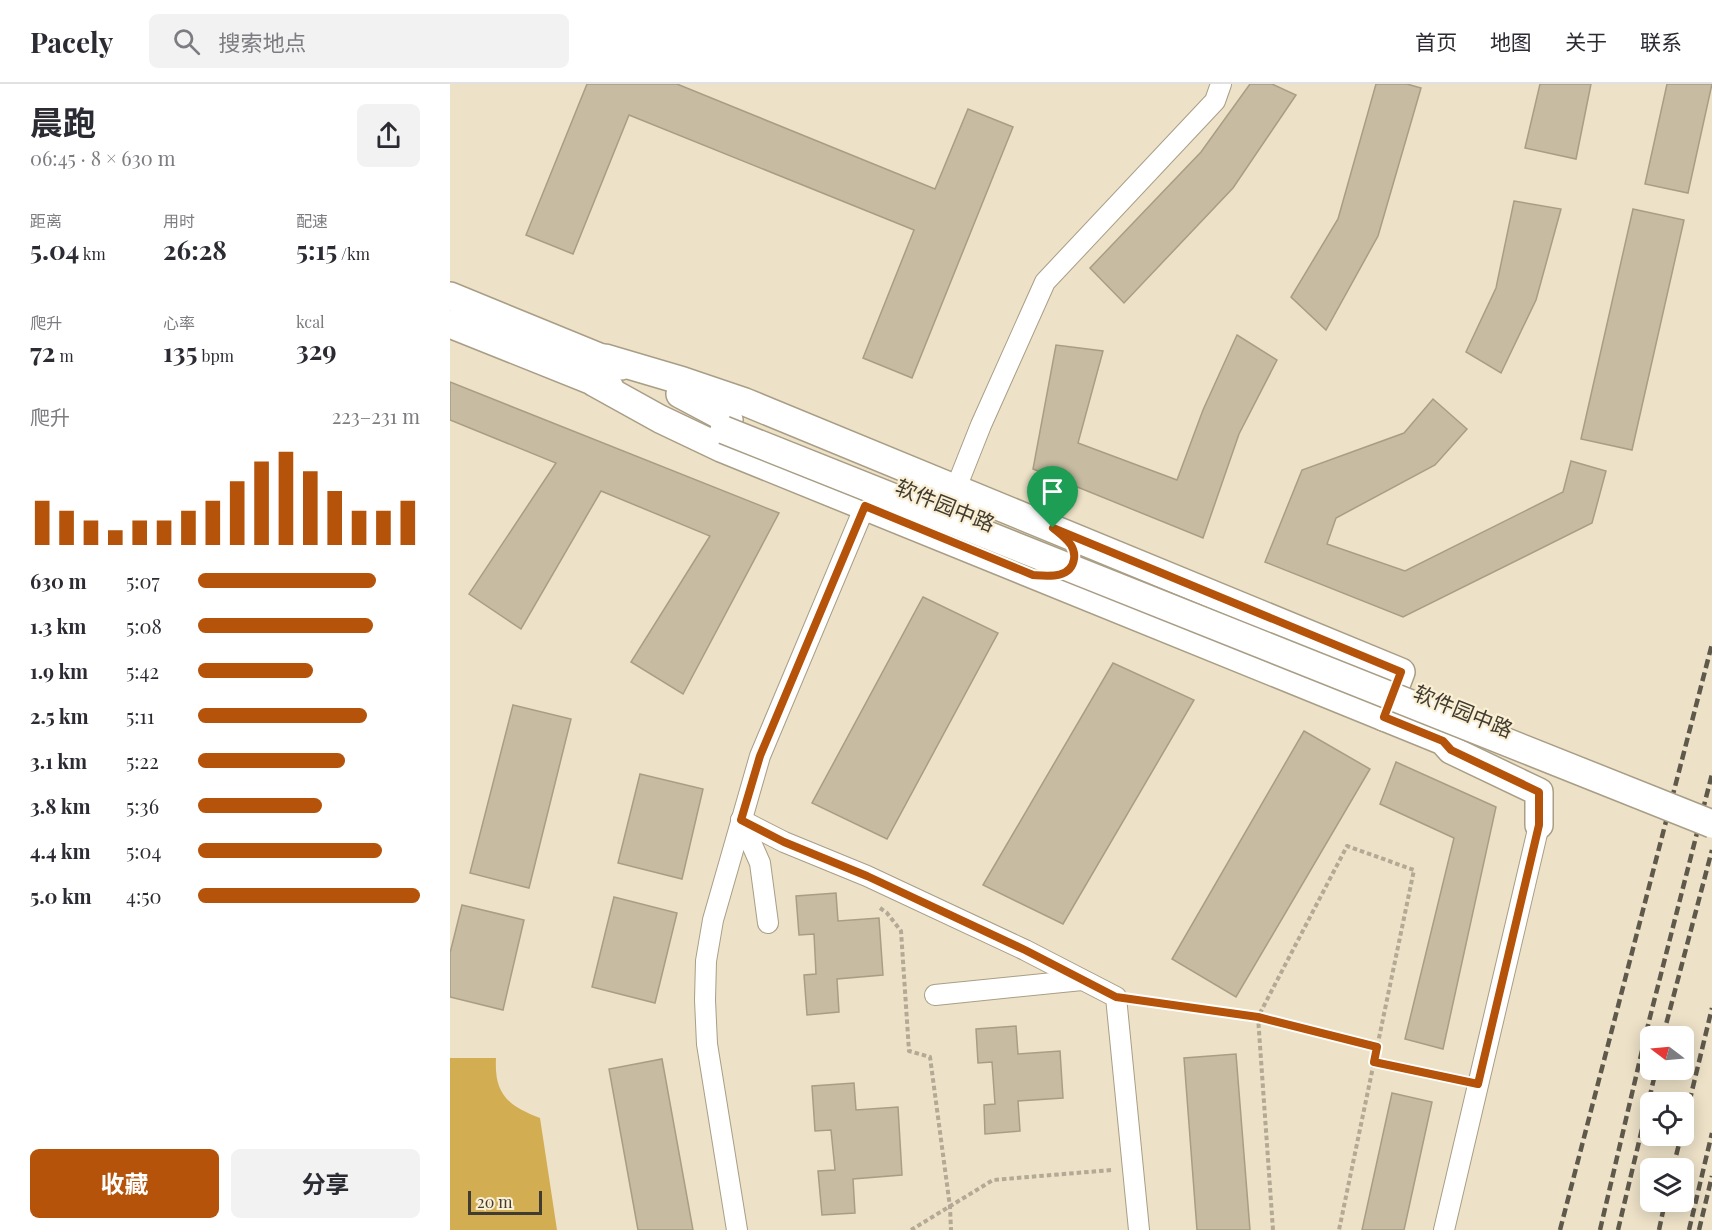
<!DOCTYPE html>
<html lang="zh">
<head>
<meta charset="utf-8">
<style>
  :root { --surface:#fff; --page:#f2f2f3; --text:#2b2b33; --muted:#7c7c81; --line:#e1e1e2; --accent:#b45309 }
  body { margin:0; font-family:"Playfair Display","Noto Sans SC",serif; background:var(--page); color:var(--text); height:100vh; display:flex; flex-direction:column; font-size:22px; white-space:nowrap }
  * { box-sizing:border-box; margin:0 }
  p { font-size:20px; color:var(--muted) }
  .icon { flex:none; width:33px; height:33px; fill:none; stroke:currentColor; stroke-width:2; stroke-linecap:round; stroke-linejoin:round }
  .map { position:relative; flex:1; overflow:hidden }
  .sheet { display:flex; flex-direction:column; background:var(--surface); width:450px }
  .sheet>* { flex:none }
  .needle { width:39px; rotate:286deg }
  .fabs { position:absolute; left:1190px; top:942px; display:grid; gap:12px }
  .fabs a { display:grid; place-items:center; width:54px; height:54px; border-radius:9px; background:var(--surface); box-shadow:0 3px 15px #0003; font-size:30px }
  .scale { position:absolute; left:18px; bottom:15px; width:74px; box-sizing:border-box; padding-left:6px; border:3px solid #413c32; border-top:0; font-size:16px; line-height:21px; white-space:nowrap; color:#413c32; -webkit-text-stroke:4px #fbefd4; paint-order:stroke }
  .pin { position:absolute; display:grid; place-items:center; width:51px; height:51px; color:#fff; margin:-62px -26px; border-radius:50% 50% 50% 0; rotate:-45deg; box-shadow:0 0 6px #0007 }
  .pin .icon { rotate:45deg }
  .round { display:grid; place-items:center; flex:none; width:63px; height:63px; border-radius:9px; background:var(--page) }
  .summary { display:flex; align-items:center; justify-content:space-between; height:102px; padding:0 30px }
  h1 { font-size:33px; font-weight:700; line-height:45px }
  .figures { display:grid; grid-template-columns:repeat(3,1fr); gap:9px; height:102px; padding:6px 30px }
  .figures div { display:grid; align-content:center }
  .figures b { font-size:26px; font-weight:700 }
  .figures small { font-size:16px; font-weight:400 }
  .figures p { font-size:16px }
  .chart { height:168px; padding:12px 30px }
  .chart p { display:flex; justify-content:space-between }
  .chart svg { width:100%; height:108px; margin-top:6px; stroke:var(--accent); stroke-width:6 }
  .button { display:flex; gap:12px; margin-top:auto; padding:12px 30px }
  .button a { flex:1; height:69px; border-radius:9px; background:var(--accent); color:#fff; font-size:24px; font-weight:700; line-height:69px; text-align:center }
  .button a+a { background:var(--page); color:var(--text) }
  ul { padding:0 30px; list-style:none; font-size:20px }
  li { display:grid; grid-template-columns:96px 72px 1fr; align-items:center; height:45px }
  li i { height:15px; border-radius:8px; background:var(--accent) }
  header { display:flex; align-items:center; gap:36px; box-sizing:border-box; height:84px; padding:0 30px; background:var(--surface); border-bottom:2px solid var(--line) }
  header strong { font-size:28px }
  nav { display:flex; gap:33px; margin-inline-start:auto; font-size:21px }
  .search { width:420px; height:54px; background:var(--page); display:flex; align-items:center; gap:15px; box-sizing:border-box; padding:0 21px; border-radius:9px; color:var(--muted); font-size:22px }
  main { display:flex; flex:1; min-height:0 }
  .map>svg:first-child { display:block }
</style>
</head>
<body>
<header>
<strong>Pacely</strong>
<div class="search"><svg class="icon" aria-label="search" viewBox="0 0 24 24"><circle cx="10" cy="10" r="6"/><path d="M15 15l6 6"/></svg>搜索地点</div>
<nav><a>首页</a><a>地图</a><a>关于</a><a>联系</a></nav>
</header>
<main>
<section class="sheet">
<div class="summary"><div><h1>晨跑</h1><p>06:45 · 8 × 630 m</p></div><a class="round"><svg class="icon" aria-label="share" viewBox="0 0 24 24"><path d="M12 15V3M7 8l5-5 5 5M5 13v7h14v-7"/></svg></a></div>
<div class="figures">
<div><p>距离</p><b>5.04<small> km</small></b></div>
<div><p>用时</p><b>26:28</b></div>
<div><p>配速</p><b>5:15<small> /km</small></b></div>
</div>
<div class="figures">
<div><p>爬升</p><b>72<small> m</small></b></div>
<div><p>心率</p><b>135<small> bpm</small></b></div>
<div><p>kcal</p><b>329</b></div>
</div>
<div class="chart"><p><span>爬升</span>223–231 m</p>
<svg viewBox="0 0 160 44" preserveAspectRatio="none"><path d="M5 44V26M15 44V30M25 44V34M35 44V38M45 44V34M55 44V34M65 44V30M75 44V26M85 44V18M95 44V10M105 44V6M115 44V14M125 44V22M135 44V30M145 44V30M155 44V26"/></svg>
</div>
<ul>
<li><b>630 m</b>5:07<i style="width:80%"></i></li>
<li><b>1.3 km</b>5:08<i style="width:79%"></i></li>
<li><b>1.9 km</b>5:42<i style="width:52%"></i></li>
<li><b>2.5 km</b>5:11<i style="width:76%"></i></li>
<li><b>3.1 km</b>5:22<i style="width:66%"></i></li>
<li><b>3.8 km</b>5:36<i style="width:56%"></i></li>
<li><b>4.4 km</b>5:04<i style="width:83%"></i></li>
<li><b>5.0 km</b>4:50<i style="width:100%"></i></li>
</ul>
<div class="button"><a>收藏</a><a>分享</a></div>
</section>
<div class="map">
<svg width="1262" height="1146" viewBox="0 0 1262 1146">
  <rect width="100%" height="100%" fill="#ede1c7"/>
  <path fill="#d3ad51" d="M0,974h46c-2,36 12,48 44,60l17,112h-107z"/>
  <g fill="#c7bba1" stroke="#a99e85" stroke-width="1.5">
    <polygon points="137,0 227,0 485,105 518,25 563,43 462,294 413,274 464,146 179,31 123,170 76,151"/>
    <polygon points="800,0 822,0 846,11 783,104 674,219 640,184 751,68"/>
    <polygon points="926,0 957,0 971,4 928,152 876,246 841,213 888,135"/>
    <polygon points="1090,0 1141,0 1126,75 1075,64"/>
    <polygon points="1217,0 1262,0 1238,109 1195,100"/>
    <polygon points="1064,117 1111,125 1086,216 1051,289 1016,268 1046,204"/>
    <polygon points="1183,125 1234,136 1182,366 1131,355"/>
    <polygon points="787,251 827,276 789,350 753,454 583,385 606,261 653,267 628,359 727,396 753,326"/>
    <polygon points="0,298 329,429 233,610 181,578 260,452 151,407 71,545 19,510 106,379 0,336"/>
    <polygon points="983,315 1017,345 985,381 886,434 877,460 955,487 1113,408 1121,377 1156,387 1142,439 953,533 815,478 852,386 954,349"/>
    <polygon points="473,513 548,549 437,755 362,719"/>
    <polygon points="663,579 744,616 613,840 533,801"/>
    <polygon points="63,621 121,635 79,804 20,789"/>
    <polygon points="854,647 920,685 786,913 722,875"/>
    <polygon points="946,678 1046,723 993,965 955,955 1004,754 930,720"/>
    <polygon points="190,690 253,705 232,795 168,779"/>
    <polygon points="386,809 388,837 429,834 433,891 387,895 389,928 357,931 354,891 366,890 364,850 349,851 346,812"/>
    <polygon points="164,813 227,829 205,919 142,903"/>
    <polygon points="12,821 74,836 53,926 0,913 0,869"/>
    <polygon points="566,942 568,970 610,967 613,1014 568,1017 570,1047 535,1050 534,1021 545,1020 542,978 528,979 526,945"/>
    <polygon points="786,970 800,1146 747,1146 734,974"/>
    <polygon points="212,975 243,1146 188,1146 159,985"/>
    <polygon points="404,999 406,1026 448,1023 452,1091 403,1095 405,1129 372,1131 368,1087 385,1086 381,1046 365,1047 362,1002"/>
    <polygon points="942,1009 982,1018 954,1146 912,1146"/>
  </g>
  <g fill="none" stroke-linecap="round" stroke-linejoin="round">
    <defs>
      <g id="street">
        <polyline points="506,404 531,341 595,198 765,17 771,0"/>
        <polyline points="291,736 334,758 417,792 575,866 666,913 689,1146"/>
        <polyline points="291,736 310,779 318,839"/>
        <polyline points="485,911 632,896"/>
        <polyline points="287,1146 257,960 255,916 256,877 263,836 310,672 415,422"/>
        <polyline points="994,1146 1089,741"/>
      </g>
      <g id="secondary">
        <polyline points="0,212 171,282"/>
        <polyline points="0,240 160,304"/>
        <polyline points="155,274 233,297 295,318 951,588 934,633"/>
        <polyline points="145,299 210,335 271,364 993,657 1001,666 1089,708 1089,741"/>
        <polyline points="230,310 279,336"/>
      </g>
    </defs>
    <use href="#street" stroke="#a99e85" stroke-width="22"/>
    <use href="#secondary" stroke="#a99e85" stroke-width="30"/>
    <g stroke="#b3a995" stroke-width="4" stroke-dasharray="4.5 3" stroke-linecap="butt">
      <polyline points="430,824 437,829 451,847 459,967 480,973 500,1123 501,1146"/>
      <polyline points="688,916 808,933 927,963"/>
      <polyline points="924,978 1008,995"/>
      <polyline points="461,1146 543,1096 662,1086"/>
      <polyline points="823,1146 808,933 897,762 964,786 889,1146"/>
    </g>
    <use href="#street" stroke="#fff" stroke-width="20"/>
    <use href="#secondary" stroke="#fff" stroke-width="27"/>
    <g stroke="#5f594c" stroke-width="4.5" stroke-dasharray="9 4.5" stroke-linecap="butt">
      <polyline points="1213,952 1262,766"/>
      <polyline points="1233,1044 1262,924"/>
      <polyline points="1223,1084 1231,1052"/>
      <polyline points="1110,1146 1262,560"/>
      <polyline points="1150,1146 1199,937 1262,690"/>
      <polyline points="1168,1146 1206,986"/>
      <polyline points="1209,1146 1215,1118"/>
      <polyline points="1239,1146 1262,1049"/>
      <polyline points="1249,1146 1262,1092"/>
    </g>
    <defs>
      <polyline id="secondary-bridge" points="274,346 1262,740"/>
    </defs>
    <use href="#secondary-bridge" stroke="#a99e85" stroke-width="30" stroke-linecap="butt"/>
    <use href="#secondary-bridge" stroke="#fff" stroke-width="27"/>
  </g>
  <g fill="none" stroke-linecap="round" stroke-linejoin="round">
    <defs>
      <path id="route" d="M415,422l168,69c15,1 38,4 41,-16 1,-6 0,-9 -3,-14 -5,-7 -12,-12 -18,-17l348,144 -17,45 59,24 8,9 88,42v33l-61,259 -104,-22 3,-15 -119,-30 -142,-20 -91,-47 -158,-74 -83,-34 -43,-22 19,-64z"/>
    </defs>
    <use href="#route" stroke="#fff" stroke-width="12"/>
    <use href="#route" stroke="#b45309" stroke-width="8"/>
  </g>
  <g text-anchor="middle" stroke-width="4.5" stroke-linejoin="round" paint-order="stroke">
    <g font-size="21" fill="#413c32" stroke="#fbefd4">
      <text transform="translate(495 422) rotate(22)" y="7">软件园中路</text>
      <text transform="translate(1013 628) rotate(22)" y="7">软件园中路</text>
    </g>
  </g>
</svg>
<div class="fabs">
<a><svg class="needle" viewBox="-14 -14 28 28"><path d="M0-13l5 13h-10z" fill="#e53935"/><path d="M0 13l5-13h-10z" fill="#7c7c81"/></svg></a>
<a><svg class="icon" aria-label="locate" viewBox="0 0 24 24"><circle cx="12" cy="12" r="6"/><path d="M12 2v4M12 18v4M2 12h4M18 12h4"/></svg></a>
<a><svg class="icon" aria-label="layers" viewBox="0 0 24 24"><path d="M12 4l9 5-9 5-9-5zM3 14l9 5 9-5"/></svg></a>
</div>
<div class="scale">20 m</div>
<div class="pin" style="left:603px;top:444px;background:#1e9e55"><svg class="icon" aria-label="arrive" viewBox="0 0 24 24"><path d="M6 21V4h12l-3 4 3 4H6"/></svg></div>
</div>
</main>
</body>
</html>
